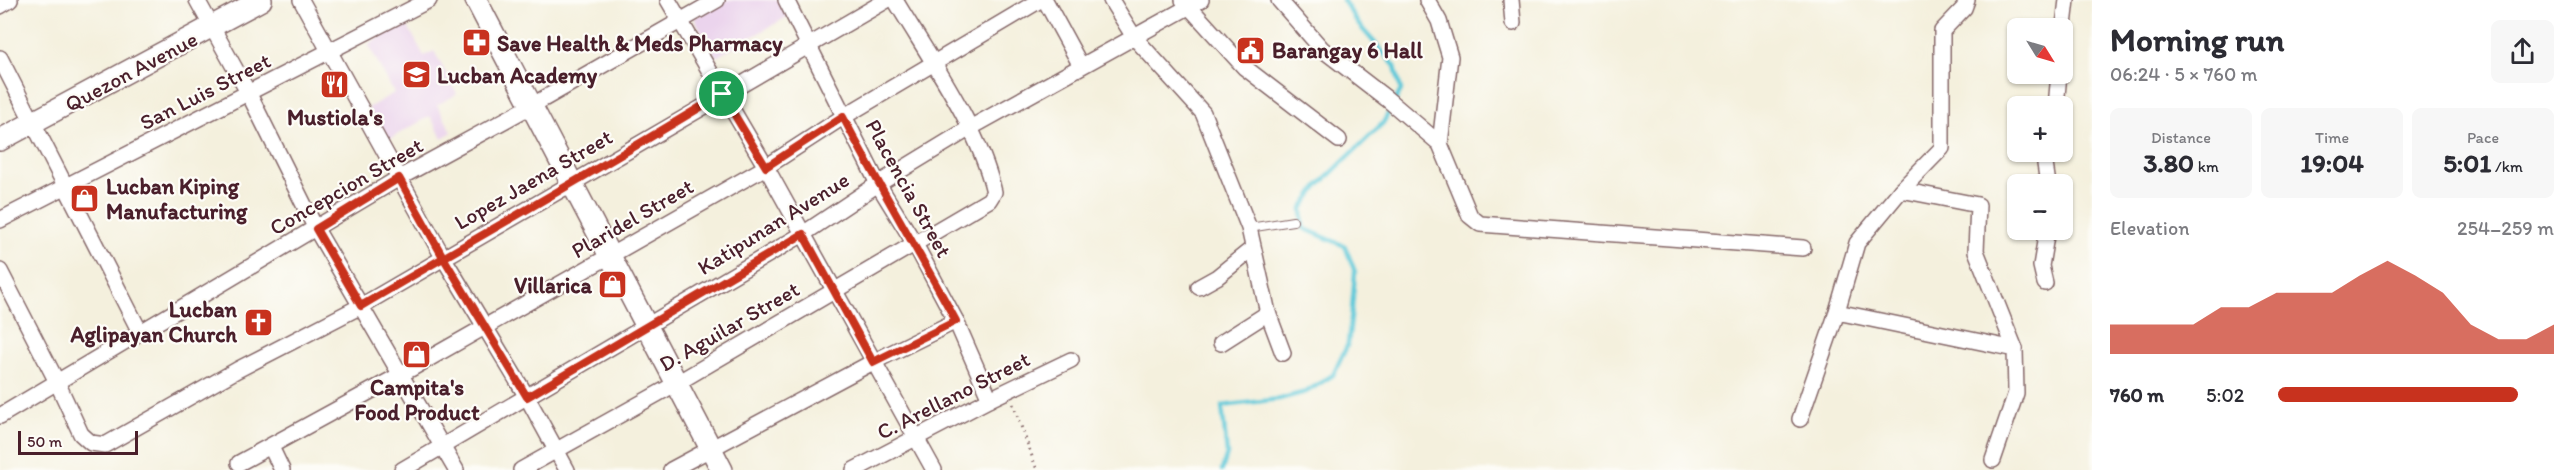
<!DOCTYPE html>
<html lang="en">
<head>
<meta charset="utf-8">
<style>
  :root { --surface:#fff; --page:#f7f7f7; --text:#2b2b33; --muted:#7c7c81; --accent:#c8321e }
  body { margin:0; font-family:Itim,sans-serif; background:var(--page); color:var(--text); height:100vh; display:flex; flex-direction:column; font-size:22px; white-space:nowrap }
  * { box-sizing:border-box; margin:0 }
  p { font-size:20px; color:var(--muted) }
  .icon { flex:none; width:33px; height:33px; fill:none; stroke:currentColor; stroke-width:2; stroke-linecap:round; stroke-linejoin:round }
  .map { position:relative; flex:1; overflow:hidden }
  .sheet { display:flex; flex-direction:column; background:var(--surface); width:480px }
  .sheet>* { flex:none }
  .needle { width:39px; rotate:127deg }
  .buttons { position:absolute; left:2007px; top:18px; display:grid; gap:12px }
  .buttons a { display:grid; place-items:center; width:66px; height:66px; border-radius:9px; background:var(--surface); box-shadow:0 2px 4px #0004; font-size:30px }
  .scale { position:absolute; left:18px; bottom:15px; width:120px; box-sizing:border-box; padding-left:6px; border:3px solid #4a1f2b; border-top:0; font-size:16px; line-height:21px; white-space:nowrap; color:#4a1f2b; -webkit-text-stroke:4px #fdfcf7; paint-order:stroke }
  .pin { position:absolute; display:grid; place-items:center; width:51px; height:51px; color:#fff; margin:-26px; border:3px solid #fff; border-radius:50%; box-shadow:0 2px 6px #0007 }
  .round { display:grid; place-items:center; flex:none; width:63px; height:63px; border-radius:9px; background:var(--page) }
  .overview { display:flex; align-items:center; justify-content:space-between; height:102px; padding:0 18px }
  h1 { font-size:33px; font-weight:700; line-height:45px }
  .stats { display:grid; grid-template-columns:repeat(3,1fr); gap:9px; height:102px; padding:6px 18px }
  .stats div { display:grid; align-content:center; border-radius:9px; background:var(--page); text-align:center }
  .stats b { font-size:26px; font-weight:700 }
  .stats small { font-size:16px; font-weight:400 }
  .stats p { font-size:16px }
  .chart { height:168px; padding:12px 18px }
  .chart p { display:flex; justify-content:space-between }
  .chart svg { width:100%; height:108px; margin-top:6px; fill:var(--accent); opacity:.7 }
  ul { padding:0 18px; list-style:none; font-size:20px }
  li { display:grid; grid-template-columns:96px 72px 1fr; align-items:center; height:45px }
  li i { height:15px; border-radius:8px; background:var(--accent) }
  main { display:flex; flex:1; min-height:0 }
  .map>svg:first-child { display:block }
</style>
</head>
<body>
<main>
<div class="map">
<svg width="2092" height="470" viewBox="0 0 2092 470">
  <rect width="100%" height="100%" fill="#fdfcf7"/>
  <filter id="ink" filterUnits="userSpaceOnUse"><feTurbulence type="fractalNoise" baseFrequency=".0167" numOctaves="2"/><feDisplacementMap in="SourceGraphic" scale="12" xChannelSelector="R" yChannelSelector="G"/><feConvolveMatrix kernelMatrix="1 2 1 2 8 2 1 2 1" color-interpolation-filters="sRGB"/></filter>
  <filter id="wash" filterUnits="userSpaceOnUse"><feTurbulence type="fractalNoise" baseFrequency=".008" numOctaves="4" result="noise"/><feDisplacementMap in="SourceGraphic" scale="24" xChannelSelector="R" yChannelSelector="G"/><feGaussianBlur stdDeviation="1.35" result="paint"/><feColorMatrix in="noise" values="0 0 0 0 0 0 0 0 0 0 0 0 0 0 0 0 0 1.4 0 .05"/><feComposite in="paint" operator="in"/></filter>
  <g filter="url(#wash)">
    <rect width="100%" height="100%" fill="#f4f0dd"/>
    <g fill="#ead1ec">
      <polygon points="727,0 780,0 789,16 716,57 694,18"/>
      <polygon points="406,23 424,56 434,51 457,94 437,105 452,132 442,138 430,116 386,141 368,108 394,93 368,44"/>
    </g>
    <g fill="none" stroke-linecap="round" stroke-linejoin="round">
      <polyline stroke="#5fc9d9" stroke-width="4.5" points="1222,470 1227,454 1222,406 1279,399 1306,392 1333,375 1348,344 1352,309 1355,272 1345,246 1303,228 1302,208 1318,186 1383,123 1401,90 1395,66 1359,25 1343,0"/>
    </g>
  </g>
  <g filter="url(#ink)">
    <g fill="none" stroke-linecap="round" stroke-linejoin="round">
      <defs>
        <polyline id="lane" points="1249,228 1293,221"/>
        <g id="street">
          <polyline points="197,0 249,94 316,229 456,470"/>
          <polyline points="301,0 443,257 527,397 567,470"/>
          <polyline points="668,0 766,167 934,470"/>
          <polyline points="786,0 878,184 915,244 956,321 990,399"/>
          <polyline points="1045,0 1081,66"/>
          <polyline points="1111,0 1134,37 1203,113 1249,228 1268,313 1283,353"/>
          <polyline points="1183,0 1244,67 1339,140"/>
          <polyline points="1279,0 1322,49 1387,99 1440,144 1470,216 1480,224 1803,248"/>
          <polyline points="1427,0 1439,21 1450,57 1440,144"/>
          <polyline points="1511,0 1513,23"/>
          <polyline points="0,6 10,0"/>
          <polyline points="2062,42 2067,0"/>
          <polyline points="0,58 140,332"/>
          <polyline points="2056,106 2059,74"/>
          <polyline points="2048,152 2045,164 2048,184"/>
          <polyline points="1901,190 1978,205 1976,251 2015,349 2016,393 1993,460"/>
          <polyline points="0,220 429,0"/>
          <polyline points="0,271 57,382 81,434 91,443 105,445 237,370 361,306 887,0"/>
          <polyline points="2045,283 2041,266 2047,230"/>
          <polyline points="1199,287 1217,277 1253,248"/>
          <polyline points="1837,312 2015,349"/>
          <polyline points="1221,343 1268,313"/>
          <polyline points="0,416 399,178 531,106 717,0"/>
          <polyline points="1800,419 1835,318 1857,243 1901,190 1942,148 1942,31 1964,8 1967,0"/>
          <polyline points="271,447 282,470"/>
          <polyline points="239,463 400,375 766,167 843,117 1040,0"/>
          <polyline points="402,470 803,234 878,184 970,128 1201,0"/>
          <path d="M521,470l156,-87 312,-183 5,-8c-16,-67 -64,-133 -99,-192"/>
          <polyline points="671,470 873,362 956,321"/>
          <polyline points="854,470 990,399 1071,360"/>
        </g>
        <g id="secondary">
          <polyline points="476,0 722,470"/>
          <polyline points="0,140 261,0"/>
        </g>
      </defs>
      <use href="#lane" stroke="#866869" stroke-width="10"/>
      <use href="#street" stroke="#866869" stroke-width="18"/>
      <use href="#secondary" stroke="#866869" stroke-width="24"/>
      <polyline stroke="#866869" stroke-width="3" stroke-dasharray="1.5 4.5" stroke-linecap="butt" points="1013,404 1037,470"/>
      <use href="#lane" stroke="#fff" stroke-width="8"/>
      <use href="#street" stroke="#fff" stroke-width="15"/>
      <use href="#secondary" stroke="#fff" stroke-width="21"/>
    </g>
  </g>
  <g fill="none" stroke-linecap="round" stroke-linejoin="round" filter="url(#ink)">
    <defs>
      <path id="route" d="M722,94c-119,73 -241,141 -361,212l-45,-77 83,-51 44,79 84,140 276,-163 70,128 83,-41c-37,-69 -77,-135 -113,-204l-77,50 -44,-73"/>
    </defs>
    <use href="#route" stroke="#fff" stroke-width="12"/>
    <use href="#route" stroke="#c8321e" stroke-width="8"/>
  </g>
  <defs>
    <symbol id="pharmacy-square" viewBox="-11 -11 22 22"><rect x="-9" y="-9" width="18" height="18" rx="4" fill="#c8321e" stroke="#fdfcf7"/><path d="M-2-6h4v4h4v4h-4v4h-4v-4h-4v-4h4Z" fill="#fff"/></symbol>
    <symbol id="civic-square" viewBox="-11 -11 22 22"><rect x="-9" y="-9" width="18" height="18" rx="4" fill="#c8321e" stroke="#fdfcf7"/><path d="M-.6-6.5H3V-4.5H.6V-3L4-1V1h2V6H-6V1h2V-1L-.6-3ZM-1.2 2.5V6h2.4V2.5Z" fill="#fff"/></symbol>
    <symbol id="school-square" viewBox="-11 -11 22 22"><rect x="-9" y="-9" width="18" height="18" rx="4" fill="#c8321e" stroke="#fdfcf7"/><path d="M0-5L7-2L0 1L-7-2ZM-4 1L0 2.5L4 1V4Q0 6-4 4Z" fill="#fff"/></symbol>
    <symbol id="restaurant-square" viewBox="-11 -11 22 22"><rect x="-9" y="-9" width="18" height="18" rx="4" fill="#c8321e" stroke="#fdfcf7"/><path d="M-5-6h1v4h1v-4h1v4h1v-4h1v5L-1.5 .5V6h-2V.5L-5-1ZM5-6V6H3V1.5H1.5Q1.5-4 5-6Z" fill="#fff"/></symbol>
    <symbol id="shop-square" viewBox="-11 -11 22 22"><rect x="-9" y="-9" width="18" height="18" rx="4" fill="#c8321e" stroke="#fdfcf7"/><path d="M-5-2.5h2.3a2.7 3.5 0 0 1 5.4 0H5L5.5 6h-11ZM-1.5-2.5h3a1.5 2.3 0 0 0-3 0Z" fill="#fff"/></symbol>
    <symbol id="church-square" viewBox="-11 -11 22 22"><rect x="-9" y="-9" width="18" height="18" rx="4" fill="#c8321e" stroke="#fdfcf7"/><path d="M-1.2-6h2.4v3.5h3.3v2.4h-3.3V6h-2.4V-.1h-3.3v-2.4h3.3Z" fill="#fff"/></symbol>
  </defs>
  <g fill-rule="evenodd">
    <use href="#pharmacy-square" x="460" y="26" width="33" height="33"/>
    <use href="#civic-square" x="1234" y="34" width="33" height="33"/>
    <use href="#school-square" x="400" y="58" width="33" height="33"/>
    <use href="#restaurant-square" x="318" y="68" width="33" height="33"/>
    <use href="#shop-square" x="68" y="182" width="33" height="33"/>
    <use href="#shop-square" x="596" y="268" width="33" height="33"/>
    <use href="#church-square" x="242" y="306" width="33" height="33"/>
    <use href="#shop-square" x="400" y="338" width="33" height="33"/>
  </g>
  <g text-anchor="middle" stroke-width="4.5" stroke-linejoin="round" paint-order="stroke">
    <g font-size="22" font-weight="bold" fill="#4a1f2b" stroke="#fdfcf7" text-anchor="start">
      <text x="497" y="51">Save Health &amp; Meds Pharmacy</text>
      <text x="1272" y="58">Barangay 6 Hall</text>
      <text x="437" y="83">Lucban Academy</text>
      <text x="335" y="125" text-anchor="middle">Mustiola's</text>
      <text x="106" y="194">Lucban Kiping<tspan x="106" dy="25">Manufacturing</tspan></text>
      <text x="592" y="293" text-anchor="end">Villarica</text>
      <text x="237" y="317" text-anchor="end">Lucban<tspan x="237" dy="25">Aglipayan Church</tspan></text>
      <text x="417" y="395" text-anchor="middle">Campita's<tspan x="417" dy="25">Food Product</tspan></text>
    </g>
    <g font-size="22" fill="#4a1f2b" stroke="#fdfcf7">
      <text transform="translate(131 71) rotate(-28)" y="8">Quezon Avenue</text>
      <text transform="translate(205 91) rotate(-27)" y="8">San Luis Street</text>
      <text transform="translate(533 179) rotate(-30)" y="8">Lopez Jaena Street</text>
      <text transform="translate(346 186) rotate(-30)" y="8">Concepcion Street</text>
      <text transform="translate(909 188) rotate(61)" y="8">Placencia Street</text>
      <text transform="translate(632 218) rotate(-30)" y="8">Plaridel Street</text>
      <text transform="translate(773 223) rotate(-32)" y="8">Katipunan Avenue</text>
      <text transform="translate(729 326) rotate(-30)" y="8">D. Aguilar Street</text>
      <text transform="translate(953 395) rotate(-27)" y="8">C. Arellano Street</text>
    </g>
  </g>
</svg>
<div class="buttons">
<a><svg class="needle" viewBox="-14 -14 28 28"><path d="M0-13l5 13h-10z" fill="#e53935"/><path d="M0 13l5-13h-10z" fill="#7c7c81"/></svg></a>
<a>+</a>
<a>−</a>
</div>
<div class="scale">50 m</div>
<div class="pin" style="left:722px;top:94px;background:#1e9e55"><svg class="icon" aria-label="arrive" viewBox="0 0 24 24"><path d="M6 21V4h12l-3 4 3 4H6"/></svg></div>
</div>
<section class="sheet">
<div class="overview"><div><h1>Morning run</h1><p>06:24 · 5 × 760 m</p></div><a class="round"><svg class="icon" aria-label="share" viewBox="0 0 24 24"><path d="M12 15V3M7 8l5-5 5 5M5 13v7h14v-7"/></svg></a></div>
<div class="stats">
<div><p>Distance</p><b>3.80<small> km</small></b></div>
<div><p>Time</p><b>19:04</b></div>
<div><p>Pace</p><b>5:01<small> /km</small></b></div>
</div>
<div class="chart"><p><span>Elevation</span>254–259 m</p>
<svg viewBox="0 0 160 44" preserveAspectRatio="none"><path d="M0 44V32L10 32L20 32L30 32L40 25L50 25L60 19L70 19L80 19L90 12L100 6L110 12L120 19L130 32L140 38L150 38L160 32V44z"/></svg>
</div>
<ul>
<li><b>760 m</b>5:02<i style="width:87%"></i></li>
</ul>
</section>
</main>
</body>
</html>
